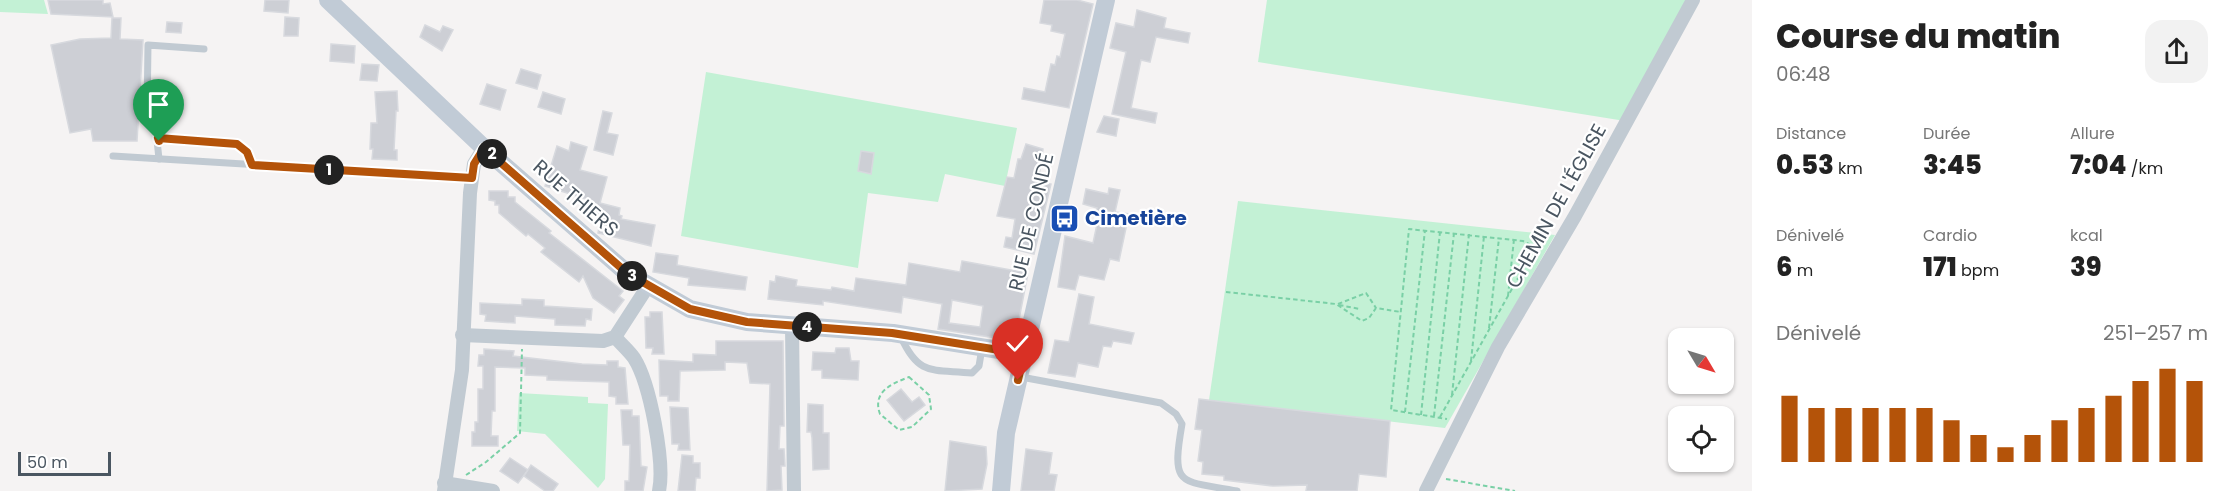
<!DOCTYPE html>
<html lang="fr">
<head>
<meta charset="utf-8">
<style>
  :root { --surface:#fff; --page:#f2f2f2; --text:#222; --muted:#767676; --accent:#b45309 }
  body { margin:0; font-family:Poppins,sans-serif; background:var(--page); color:var(--text); height:100vh; display:flex; flex-direction:column; font-size:22px; white-space:nowrap }
  * { box-sizing:border-box; margin:0 }
  p { font-size:20px; color:var(--muted) }
  .icon { flex:none; width:33px; height:33px; fill:none; stroke:currentColor; stroke-width:2; stroke-linecap:round; stroke-linejoin:round }
  .map { position:relative; flex:1; overflow:hidden }
  .drawer { display:flex; flex-direction:column; background:var(--surface); width:480px }
  .drawer>* { flex:none }
  .needle { width:39px; rotate:128deg }
  .fabs { position:absolute; left:1668px; top:328px; display:grid; gap:12px }
  .fabs a { display:grid; place-items:center; width:66px; height:66px; border-radius:12px; background:var(--surface); box-shadow:0 2px 4px #0004; font-size:30px }
  .scale { position:absolute; left:18px; bottom:15px; width:93px; box-sizing:border-box; padding-left:6px; border:3px solid #4a5661; border-top:0; font-size:16px; line-height:21px; white-space:nowrap; color:#4a5661; -webkit-text-stroke:4px #fff; paint-order:stroke }
  .pin { position:absolute; display:grid; place-items:center; width:51px; height:51px; color:#fff; margin:-62px -26px; border-radius:50% 50% 50% 0; rotate:-45deg; box-shadow:0 0 6px #0007 }
  .pin .icon { rotate:45deg }
  .km { position:absolute; width:30px; height:30px; margin:-15px; border-radius:50%; background:#222; color:#fff; font-size:16px; line-height:30px; text-align:center }
  .round { display:grid; place-items:center; flex:none; width:63px; height:63px; border-radius:18px; background:var(--page) }
  .summary { display:flex; align-items:center; justify-content:space-between; height:102px; padding:0 24px }
  h1 { font-size:33px; font-weight:800; line-height:45px }
  .metrics { display:grid; grid-template-columns:repeat(3,1fr); gap:9px; height:102px; padding:6px 24px }
  .metrics div { display:grid; align-content:center }
  .metrics b { font-size:26px; font-weight:800 }
  .metrics small { font-size:16px; font-weight:400 }
  .metrics p { font-size:16px }
  .chart { height:168px; padding:12px 24px }
  .chart p { display:flex; justify-content:space-between }
  .chart svg { width:100%; height:108px; margin-top:6px; stroke:var(--accent); stroke-width:6 }
  main { display:flex; flex:1; min-height:0 }
  .map>svg:first-child { display:block }
</style>
</head>
<body>
<main>
<div class="map">
<svg width="1752" height="491" viewBox="0 0 1752 491">
  <rect width="100%" height="100%" fill="#f5f3f3"/>
  <g fill="#c3f1d5">
    <polygon points="0,0 44,0 48,14 0,12"/>
    <polygon points="1267,0 1693,0 1625,121 1258,62"/>
    <polygon points="706,72 1017,128 1005,186 945,174 938,202 868,193 858,268 681,236"/>
    <polygon points="1238,201 1555,235 1445,428 1209,400"/>
    <polygon points="519,393 588,397 588,403 608,404 605,479 598,488 545,434 517,431"/>
  </g>
  <g fill="#cdcfd5" stroke="#d7d9de" stroke-width="1.5" fill-rule="evenodd">
    <polygon points="48,0 103,0 103,4 110,3 113,17 51,14"/>
    <polygon points="265,0 289,0 288,13 264,11"/>
    <polygon points="1044,0 1077,0 1093,4 1069,108 1022,99 1024,88 1045,92 1051,64 1055,65 1057,56 1060,57 1065,34 1051,31 1052,25 1040,23"/>
    <polygon points="1137,10 1166,18 1164,28 1190,33 1188,43 1156,37 1150,62 1141,60 1131,108 1157,113 1155,123 1112,114 1126,52 1110,48 1116,23 1134,27"/>
    <polygon points="285,17 299,18 298,36 284,36"/>
    <polygon points="112,18 121,18 120,39 143,40 137,141 93,141 91,129 70,133 51,45 80,39 111,38"/>
    <polygon points="167,22 182,23 181,33 166,32"/>
    <polygon points="425,25 440,32 443,26 453,30 442,51 420,37"/>
    <polygon points="331,44 355,46 354,63 330,61"/>
    <polygon points="362,64 379,65 377,81 360,80"/>
    <polygon points="521,69 541,75 537,89 516,83"/>
    <polygon points="487,84 506,90 500,110 480,104"/>
    <polygon points="397,91 398,111 396,111 394,150 397,150 397,160 372,159 373,149 370,149 371,123 377,123 375,92"/>
    <polygon points="543,92 565,99 561,114 538,107"/>
    <polygon points="603,111 612,113 607,133 618,135 613,155 594,150"/>
    <polygon points="1104,116 1119,119 1116,136 1097,132"/>
    <polygon points="571,142 587,147 580,170 607,177 600,203 620,208 619,215 622,216 621,219 655,225 651,246 598,233 601,217 583,212 586,199 545,186 557,146 569,151"/>
    <polygon points="1026,144 1043,149 1038,182 1051,184 1034,254 1004,247 1006,237 1012,238 1015,219 997,216 1007,177 1014,178 1018,159 1021,159"/>
    <polygon points="861,151 874,153 871,174 858,171"/>
    <polygon points="1109,188 1120,190 1115,212 1129,214 1119,261 1110,259 1104,280 1079,275 1075,290 1058,287 1065,236 1093,243 1099,215 1095,214 1097,208 1083,204 1086,189 1108,194"/>
    <polygon points="489,191 508,191 508,197 515,197 515,202 551,231 549,233 623,291 619,296 624,300 614,313 593,298 583,276 579,282 541,252 545,248 528,234 526,236 499,213 499,205 495,205 495,201 489,200"/>
    <polygon points="656,253 678,256 677,265 747,277 745,290 688,285 689,278 653,272"/>
    <path d="M962,261l66,12 -12,62 -7,5 -71,-11 4,-25 -39,-7 -2,16 -78,-12v4l-55,-6 2,-18 5,1 1,-6 21,4 -1,6 35,4 1,-3 22,4 2,-13 50,7 3,-22 51,9zM952,300l31,6 -3,21 -31,-4z"/>
    <polygon points="1079,294 1094,297 1089,324 1134,333 1131,344 1113,341 1111,347 1103,346 1098,367 1078,363 1075,377 1048,373 1055,340 1069,342"/>
    <polygon points="522,299 544,300 544,306 592,309 591,320 586,319 585,326 555,325 555,319 515,316 515,323 485,321 486,315 480,314 480,303 522,305"/>
    <polygon points="650,312 662,312 664,354 652,354 653,348 646,348 645,317 650,317"/>
    <polygon points="716,341 783,341 784,426 780,426 779,449 784,449 785,466 781,466 782,490 767,491 770,384 750,383 747,363 725,362 725,370 680,371 679,401 668,401 668,396 660,396 659,360 693,362 693,354 716,355"/>
    <polygon points="836,348 849,348 851,361 859,361 858,380 822,378 822,370 812,370 813,352 835,353"/>
    <polygon points="484,349 514,351 513,356 582,364 607,365 607,361 618,361 618,367 625,368 628,404 616,404 616,397 609,396 609,382 547,380 547,376 525,375 525,368 495,367 495,411 492,411 491,436 498,436 498,446 472,446 472,432 475,432 475,422 478,422 478,389 483,389 483,366 478,366 479,355 484,355"/>
    <polygon points="901,389 912,402 919,397 925,405 904,421 887,400"/>
    <polygon points="1199,399 1390,421 1386,477 1359,474 1357,491 1306,491 1307,485 1273,486 1224,480 1224,476 1202,474 1203,462 1198,461 1202,430 1195,429"/>
    <polygon points="808,404 823,405 823,433 829,433 829,469 813,470 812,438 811,432 807,432"/>
    <polygon points="670,407 688,408 690,450 678,450 679,444 672,444"/>
    <polygon points="621,410 632,410 632,416 639,416 641,466 647,467 643,491 625,491 625,481 629,481 630,445 623,445"/>
    <polygon points="950,441 986,447 987,464 982,489 945,491"/>
    <polygon points="1026,449 1052,453 1049,474 1057,475 1054,491 1021,491"/>
    <polygon points="682,455 693,456 693,463 700,463 700,478 696,478 695,491 678,491"/>
    <polygon points="510,458 528,470 518,483 500,471"/>
    <polygon points="531,465 558,484 553,491 545,491 524,476"/>
  </g>
  <g fill="none" stroke-linecap="round" stroke-linejoin="round">
    <g stroke="#7ad0a6" stroke-width="2" stroke-dasharray="4.5 3" stroke-linecap="butt">
      <polyline points="1226,292 1336,304 1362,321 1369,318 1376,308 1401,312"/>
      <polyline points="1508,296 1514,239"/>
      <polyline points="1338,304 1366,293 1376,308"/>
      <polyline points="1339,305 1360,309"/>
      <polyline points="1489,328 1499,238"/>
      <polyline points="1471,361 1484,236"/>
      <path d="M909,377l20,18 2,14 -19,18 -13,3 -19,-16c-8,-22 11,-30 29,-37z"/>
      <polyline points="1452,395 1469,234"/>
      <polyline points="1405,412 1425,230"/>
      <polyline points="1421,415 1440,232"/>
      <polyline points="1434,416 1454,233"/>
      <polyline points="1440,417 1531,255 1529,244 1523,241 1409,229 1391,410 1447,419"/>
      <polyline points="466,475 486,462 520,433 522,349"/>
      <polyline points="1446,479 1515,491"/>
    </g>
    <g stroke="#c1cad2" stroke-width="7">
      <polyline points="158,138 237,144 247,152 252,165"/>
      <polyline points="113,156 472,178"/>
      <polyline points="159,159 156,131 149,123 147,115 148,45 204,49"/>
      <path d="M901,337c18,40 32,32 71,36l7,-7 3,-18"/>
      <path d="M1021,377l140,26 15,11 6,10c-11,64 -3,56 55,67"/>
    </g>
    <g stroke="#c1cad2" stroke-width="14">
      <polyline points="792,326 794,491"/>
      <polyline points="462,335 603,341 615,337 648,286"/>
      <path d="M615,337c6,7 14,14 19,21 16,25 31,105 25,133"/>
      <polyline points="444,483 493,491"/>
      <polyline points="444,491 462,370 470,193 474,164 484,148"/>
      <polyline points="1426,491 1498,347 1575,216 1693,0"/>
    </g>
    <g stroke="#c1cbd6" stroke-width="18">
      <polyline points="328,0 484,148 627,273 690,309 747,322 893,333 1024,354"/>
      <polyline points="1001,491 1006,433 1106,0"/>
    </g>
  </g>
  <g fill="none" stroke-linecap="round" stroke-linejoin="round">
    <defs>
      <polyline id="route" points="159,141 158,138 237,144 247,152 252,165 472,178 474,164 484,148 627,273 690,309 747,322 892,333 1024,354 1018,380"/>
    </defs>
    <use href="#route" stroke="#fff" stroke-width="12"/>
    <use href="#route" stroke="#b45309" stroke-width="8"/>
  </g>
  <defs>
    <symbol id="bus-square" viewBox="-11 -11 22 22"><rect x="-9" y="-9" width="18" height="18" rx="4" fill="#1a4fb4" stroke="#fff"/><path d="M-5-6H5V4H4V6H2V4H-2V6H-4V4H-5ZM-3.5-4V0h7V-4ZM-3.5 1.2v1.5H-2V1.2ZM2 1.2v1.5H3.5V1.2Z" fill="#fff"/></symbol>
  </defs>
  <g fill-rule="evenodd">
    <use href="#bus-square" x="1048" y="202" width="33" height="33"/>
  </g>
  <g text-anchor="middle" stroke-width="4.5" stroke-linejoin="round" paint-order="stroke">
    <g font-size="20" fill="#4a5661" stroke="#fff">
      <text transform="translate(576 198) rotate(41)" y="7">RUE THIERS</text>
      <text transform="translate(1556 206) rotate(-61)" y="7">CHEMIN DE L'ÉGLISE</text>
      <text transform="translate(1031 222) rotate(-77)" y="7">RUE DE CONDÉ</text>
    </g>
    <g font-size="20" font-weight="bold" fill="#164399" stroke="#fff" text-anchor="start">
      <text x="1085" y="225">Cimetière</text>
    </g>
  </g>
</svg>
<div class="fabs">
<a><svg class="needle" viewBox="-14 -14 28 28"><path d="M0-13l5 13h-10z" fill="#e53935"/><path d="M0 13l5-13h-10z" fill="#767676"/></svg></a>
<a><svg class="icon" aria-label="locate" viewBox="0 0 24 24"><circle cx="12" cy="12" r="6"/><path d="M12 2v4M12 18v4M2 12h4M18 12h4"/></svg></a>
</div>
<div class="scale">50 m</div>
<div class="pin" style="left:159px;top:141px;background:#1e9e55"><svg class="icon" aria-label="arrive" viewBox="0 0 24 24"><path d="M6 21V4h12l-3 4 3 4H6"/></svg></div>
<div class="pin" style="left:1018px;top:380px;background:#d93025"><svg class="icon" aria-label="check" viewBox="0 0 24 24"><path d="M5 12l5 5 9-10"/></svg></div>
<b class="km" style="left:329px;top:170px">1</b>
<b class="km" style="left:492px;top:154px">2</b>
<b class="km" style="left:632px;top:276px">3</b>
<b class="km" style="left:807px;top:327px">4</b>
</div>
<section class="drawer">
<div class="summary"><div><h1>Course du matin</h1><p>06:48</p></div><a class="round"><svg class="icon" aria-label="share" viewBox="0 0 24 24"><path d="M12 15V3M7 8l5-5 5 5M5 13v7h14v-7"/></svg></a></div>
<div class="metrics">
<div><p>Distance</p><b>0.53<small> km</small></b></div>
<div><p>Durée</p><b>3:45</b></div>
<div><p>Allure</p><b>7:04<small> /km</small></b></div>
</div>
<div class="metrics">
<div><p>Dénivelé</p><b>6<small> m</small></b></div>
<div><p>Cardio</p><b>171<small> bpm</small></b></div>
<div><p>kcal</p><b>39</b></div>
</div>
<div class="chart"><p><span>Dénivelé</span>251–257 m</p>
<svg viewBox="0 0 160 44" preserveAspectRatio="none"><path d="M5 44V17M15 44V22M25 44V22M35 44V22M45 44V22M55 44V22M65 44V27M75 44V33M85 44V38M95 44V33M105 44V27M115 44V22M125 44V17M135 44V11M145 44V6M155 44V11"/></svg>
</div>
</section>
</main>
</body>
</html>
